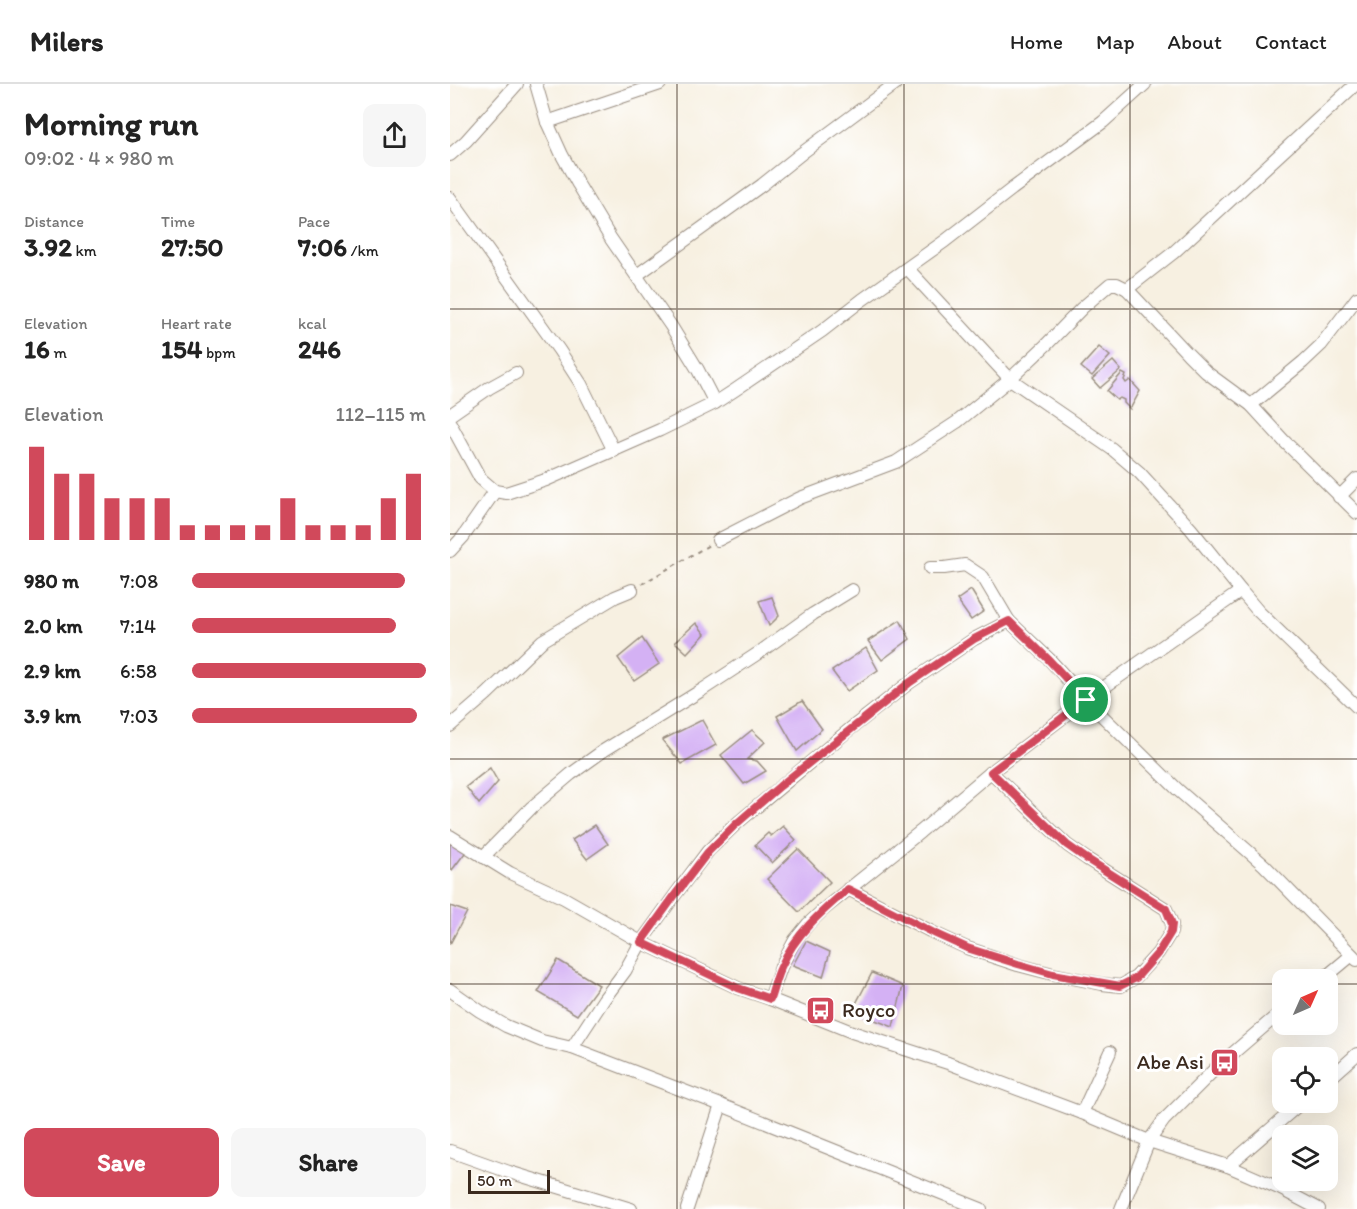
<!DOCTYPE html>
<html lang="en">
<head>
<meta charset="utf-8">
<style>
  :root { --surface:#fff; --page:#f6f6f6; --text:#222; --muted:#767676; --line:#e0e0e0; --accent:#d1495b }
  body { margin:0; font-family:Itim,sans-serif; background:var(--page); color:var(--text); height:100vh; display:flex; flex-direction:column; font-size:22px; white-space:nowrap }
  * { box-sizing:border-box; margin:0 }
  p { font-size:20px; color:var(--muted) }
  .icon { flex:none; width:33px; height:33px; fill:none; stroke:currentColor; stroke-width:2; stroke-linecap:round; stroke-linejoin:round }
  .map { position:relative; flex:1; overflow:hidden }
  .panel { display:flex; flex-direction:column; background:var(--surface); width:450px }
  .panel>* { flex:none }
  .needle { width:39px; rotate:45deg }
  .buttons { position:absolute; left:822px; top:885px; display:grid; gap:12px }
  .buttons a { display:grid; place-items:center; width:66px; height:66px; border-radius:12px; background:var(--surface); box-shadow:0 6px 24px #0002; font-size:30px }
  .scale { position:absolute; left:18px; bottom:15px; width:82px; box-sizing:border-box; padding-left:6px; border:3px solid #3b2a1e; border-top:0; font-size:16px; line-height:21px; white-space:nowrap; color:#3b2a1e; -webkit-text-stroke:4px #fff; paint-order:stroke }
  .pin { position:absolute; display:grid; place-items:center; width:51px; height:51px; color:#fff; margin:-26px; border:3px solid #fff; border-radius:50%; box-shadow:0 2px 6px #0007 }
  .round { display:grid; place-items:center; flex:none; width:63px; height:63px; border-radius:12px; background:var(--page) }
  .headline { display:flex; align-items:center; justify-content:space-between; height:102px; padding:0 24px }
  h1 { font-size:33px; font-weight:700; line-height:45px }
  .figures { display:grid; grid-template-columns:repeat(3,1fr); gap:9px; height:102px; padding:6px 24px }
  .figures div { display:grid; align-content:center }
  .figures b { font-size:26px; font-weight:700 }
  .figures small { font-size:16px; font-weight:400 }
  .figures p { font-size:16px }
  .chart { height:168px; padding:12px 24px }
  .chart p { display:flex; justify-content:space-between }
  .chart svg { width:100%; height:108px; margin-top:6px; stroke:var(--accent); stroke-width:6 }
  .primary-button { display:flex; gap:12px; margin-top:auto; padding:12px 24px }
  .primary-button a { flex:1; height:69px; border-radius:12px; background:var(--accent); color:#fff; font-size:24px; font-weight:700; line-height:69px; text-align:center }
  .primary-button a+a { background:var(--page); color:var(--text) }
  ul { padding:0 24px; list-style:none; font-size:20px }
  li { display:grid; grid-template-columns:96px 72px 1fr; align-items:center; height:45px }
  li i { height:15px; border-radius:8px; background:var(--accent) }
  header { display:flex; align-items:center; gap:36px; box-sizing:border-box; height:84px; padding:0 30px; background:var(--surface); border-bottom:2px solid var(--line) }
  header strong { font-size:28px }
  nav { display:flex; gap:33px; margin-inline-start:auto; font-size:21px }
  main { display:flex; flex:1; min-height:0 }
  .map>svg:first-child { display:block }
</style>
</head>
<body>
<header>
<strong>Milers</strong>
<nav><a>Home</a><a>Map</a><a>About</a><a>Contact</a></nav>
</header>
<main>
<section class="panel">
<div class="headline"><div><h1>Morning run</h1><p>09:02 · 4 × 980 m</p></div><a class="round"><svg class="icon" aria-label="share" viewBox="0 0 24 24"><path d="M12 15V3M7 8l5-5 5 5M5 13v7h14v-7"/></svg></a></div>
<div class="figures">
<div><p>Distance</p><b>3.92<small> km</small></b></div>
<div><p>Time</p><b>27:50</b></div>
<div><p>Pace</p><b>7:06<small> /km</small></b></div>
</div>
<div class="figures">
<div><p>Elevation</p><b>16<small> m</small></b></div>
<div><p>Heart rate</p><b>154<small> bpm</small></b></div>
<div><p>kcal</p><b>246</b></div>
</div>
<div class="chart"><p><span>Elevation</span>112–115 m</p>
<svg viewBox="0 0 160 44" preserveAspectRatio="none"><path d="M5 44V6M15 44V17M25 44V17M35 44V27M45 44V27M55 44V27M65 44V38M75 44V38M85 44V38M95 44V38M105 44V27M115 44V38M125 44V38M135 44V38M145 44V27M155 44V17"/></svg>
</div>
<ul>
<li><b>980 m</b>7:08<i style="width:91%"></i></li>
<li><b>2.0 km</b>7:14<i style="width:87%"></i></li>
<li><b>2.9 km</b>6:58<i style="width:100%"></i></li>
<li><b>3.9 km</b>7:03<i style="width:96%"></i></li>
</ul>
<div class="primary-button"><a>Save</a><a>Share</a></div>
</section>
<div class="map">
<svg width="907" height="1125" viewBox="0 0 907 1125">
  <rect width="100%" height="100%" fill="#fff"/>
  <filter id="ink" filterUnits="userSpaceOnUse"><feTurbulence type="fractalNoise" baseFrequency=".0167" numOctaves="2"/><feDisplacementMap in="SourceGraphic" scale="12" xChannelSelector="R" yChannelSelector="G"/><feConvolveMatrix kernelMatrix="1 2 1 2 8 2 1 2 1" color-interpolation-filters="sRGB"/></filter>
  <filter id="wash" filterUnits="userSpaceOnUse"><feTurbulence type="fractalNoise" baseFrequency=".008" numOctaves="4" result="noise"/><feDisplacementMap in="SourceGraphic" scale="24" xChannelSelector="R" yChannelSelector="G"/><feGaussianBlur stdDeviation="1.35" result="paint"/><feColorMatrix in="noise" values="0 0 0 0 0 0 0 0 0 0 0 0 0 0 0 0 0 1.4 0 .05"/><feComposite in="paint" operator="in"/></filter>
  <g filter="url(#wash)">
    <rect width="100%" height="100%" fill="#f7f0e1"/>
    <g id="blocks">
      <g fill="#d4b1f4">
        <polygon points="649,263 660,272 642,292 631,283"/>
        <polygon points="663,277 671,286 650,304 642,295"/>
        <polygon points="672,289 676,291 674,296 676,299 680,296 690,307 680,325 674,319 674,316 670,314 667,316 657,307"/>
        <polygon points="521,506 534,527 521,536 507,516"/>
        <polygon points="322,513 329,532 319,542 309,517"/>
        <polygon points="450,536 460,555 432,576 418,557"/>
        <polygon points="246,539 255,550 237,569 225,558"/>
        <polygon points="192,554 209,580 184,597 168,574"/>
        <polygon points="416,564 428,586 397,607 382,587"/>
        <polygon points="352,617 372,645 347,667 327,632"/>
        <polygon points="252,636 266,661 232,680 212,656"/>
        <polygon points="302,646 315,658 297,675 307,677 316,687 294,700 271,671"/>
        <polygon points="40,684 48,698 29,720 16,703"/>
        <polygon points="145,741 158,760 137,775 122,756"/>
        <polygon points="333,742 346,756 322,779 305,761 318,749 321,752"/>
        <polygon points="0,759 18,765 2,786 0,784"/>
        <polygon points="348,765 380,798 349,828 317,795"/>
        <polygon points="0,822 17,828 0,860"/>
        <polygon points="356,857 380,868 373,893 343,881"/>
        <polygon points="108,876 149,901 127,931 88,908"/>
        <polygon points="422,889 453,902 443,943 402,927"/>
      </g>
    </g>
  </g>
  <g filter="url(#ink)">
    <use href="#blocks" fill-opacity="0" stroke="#998d80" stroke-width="1.5"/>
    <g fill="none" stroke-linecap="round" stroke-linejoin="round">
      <defs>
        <g id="minor">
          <polyline points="86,0 97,38 112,71 128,100 161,155 221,242 248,286 265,319"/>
          <polyline points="97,38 210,0"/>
          <polyline points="0,71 16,57 67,0"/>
          <polyline points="0,114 109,266 131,300 164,367"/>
          <polyline points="458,185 560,295 662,365 689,388 741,445 791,507 808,527 907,623"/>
          <polyline points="187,191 312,101 352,69 445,0"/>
          <polyline points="677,205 723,169 906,0"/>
          <polyline points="801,321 853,278 871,261 907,214"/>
          <polyline points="0,331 39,304 66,289"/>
          <polyline points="0,339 30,394 45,407 56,409 96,396 210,346 265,319 285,306 372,247 412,216 495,157 562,105 653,38 695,0"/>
          <polyline points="889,413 907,395"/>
          <polyline points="268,456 350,414 446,378 507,338 560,295 596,261 632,224 660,200 667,200 677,205 738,270 756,288 801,321 834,357 907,429"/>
          <polyline points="0,467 13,453 45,407"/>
          <polyline points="480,484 494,484 515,481 533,493 559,537"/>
          <polyline points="0,642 37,610 92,557 165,513 182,506"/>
          <polyline points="0,752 60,789 114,814 191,858 288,904 320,915 402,948 498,979 632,1029 699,1057 778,1082 831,1105 869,1125"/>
          <polyline points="33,773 82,723 121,690 153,667 252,606 310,568 363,530 402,506"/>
          <polyline points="398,805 484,849 517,864 568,881 603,890 652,900 671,902 686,893 708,869 721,848 722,840 716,825 637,775 617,761 541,688"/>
          <polyline points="872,896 902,871"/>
          <polyline points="0,906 30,927 56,942 92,957 122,964 271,1021 531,1125"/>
          <polyline points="320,915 331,883 345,856 358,840 374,825 470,748 541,688 636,616 791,507"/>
          <polyline points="122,964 154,915 175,887 191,858 225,811 258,767 285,741 400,645 459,599 524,555 559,537 599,575 636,616 728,706 814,781 907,876"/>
          <polyline points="878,996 907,970"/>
          <polyline points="632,1029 660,968"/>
          <polyline points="0,1067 59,1088 181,1125"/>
          <polyline points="778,1082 852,1018"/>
          <polyline points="237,1125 271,1021"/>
          <polyline points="671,1125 699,1057 714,1036 768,982 832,927"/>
        </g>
      </defs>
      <use href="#minor" stroke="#998d80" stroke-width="14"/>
      <polyline stroke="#998d80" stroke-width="2" stroke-dasharray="4.5 4.5" stroke-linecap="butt" points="192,500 259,461"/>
      <use href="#minor" stroke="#fff" stroke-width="12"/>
    </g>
  </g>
  <g fill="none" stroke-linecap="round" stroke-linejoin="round" filter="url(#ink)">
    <defs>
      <path id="route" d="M559,537l39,38 38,41 -95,72 76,73 20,14 79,50 6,15 -1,8 -13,21 -22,25 -16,8 -67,-12 -35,-10 -51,-16 -33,-15 -86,-44c-27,23 -53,45 -67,78 -5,10 -7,21 -11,32l-32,-11 -97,-46 34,-47 33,-43 27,-27 45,-39 129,-103 65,-44z"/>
    </defs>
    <use href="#route" stroke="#fff" stroke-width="12"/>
    <use href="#route" stroke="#d1495b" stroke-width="8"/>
  </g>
  <path fill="none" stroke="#3b2a1e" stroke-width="1.5" stroke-opacity="0.55" d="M227,0v1125M454,0v1125M680,0v1125M0,225h907M0,450h907M0,675h907M0,900h832M878,900h29"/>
  <defs>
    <symbol id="bus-square" viewBox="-11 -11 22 22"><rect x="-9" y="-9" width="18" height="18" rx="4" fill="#d1495b" stroke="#fff"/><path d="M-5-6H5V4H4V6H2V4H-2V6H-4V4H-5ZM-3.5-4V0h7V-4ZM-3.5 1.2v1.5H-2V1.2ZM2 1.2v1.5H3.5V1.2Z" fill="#fff"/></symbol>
  </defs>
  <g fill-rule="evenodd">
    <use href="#bus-square" x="354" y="910" width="33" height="33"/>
    <use href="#bus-square" x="758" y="962" width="33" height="33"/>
  </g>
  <g text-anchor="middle" stroke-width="6" stroke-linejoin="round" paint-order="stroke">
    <g font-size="21" fill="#3b2a1e" stroke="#fff" text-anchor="start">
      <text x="392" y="933">Royco</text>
      <text x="754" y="985" text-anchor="end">Abe Asi</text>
    </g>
  </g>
</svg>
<div class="buttons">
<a><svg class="needle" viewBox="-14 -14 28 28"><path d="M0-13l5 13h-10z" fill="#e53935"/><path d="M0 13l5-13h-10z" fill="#767676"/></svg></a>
<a><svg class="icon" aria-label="locate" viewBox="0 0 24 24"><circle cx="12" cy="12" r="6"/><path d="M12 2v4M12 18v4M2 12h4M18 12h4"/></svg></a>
<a><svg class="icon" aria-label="layers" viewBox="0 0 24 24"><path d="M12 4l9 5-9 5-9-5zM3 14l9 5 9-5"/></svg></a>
</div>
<div class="scale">50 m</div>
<div class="pin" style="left:636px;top:616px;background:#1e9e55"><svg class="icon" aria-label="arrive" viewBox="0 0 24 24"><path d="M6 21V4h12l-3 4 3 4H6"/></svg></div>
</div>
</main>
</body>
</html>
